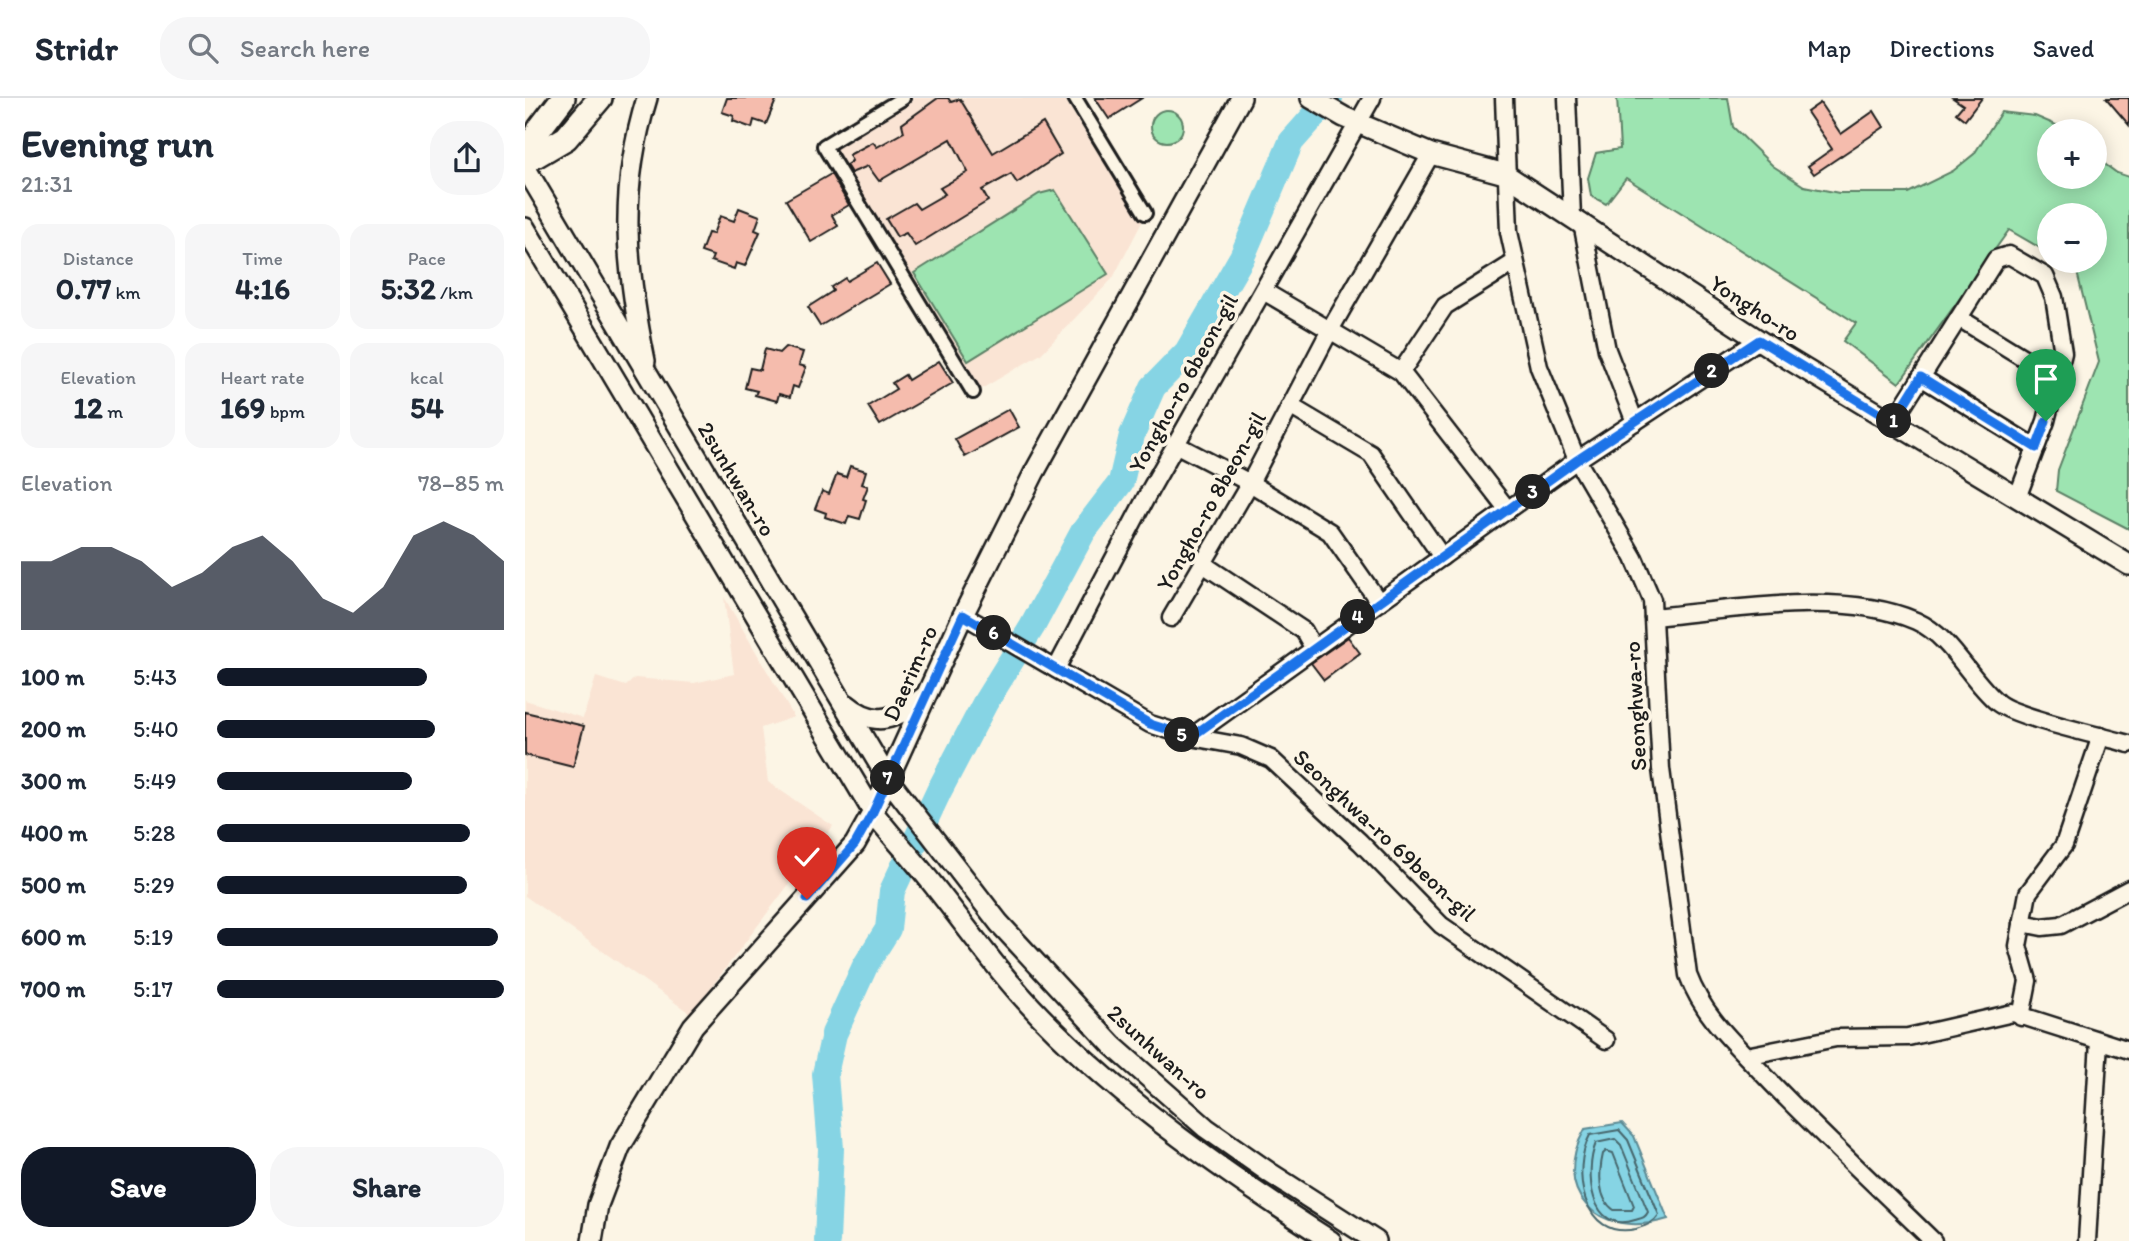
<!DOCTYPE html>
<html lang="en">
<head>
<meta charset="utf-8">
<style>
  :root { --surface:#fff; --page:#f6f6f7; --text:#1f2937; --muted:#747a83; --line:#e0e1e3; --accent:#111827 }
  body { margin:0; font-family:Itim,sans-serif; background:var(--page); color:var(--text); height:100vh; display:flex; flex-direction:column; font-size:26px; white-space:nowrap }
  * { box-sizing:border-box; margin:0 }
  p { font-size:23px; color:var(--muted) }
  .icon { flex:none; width:38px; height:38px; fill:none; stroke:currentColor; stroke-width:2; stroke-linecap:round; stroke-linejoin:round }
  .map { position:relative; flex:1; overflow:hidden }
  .panel { display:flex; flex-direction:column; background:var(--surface); width:525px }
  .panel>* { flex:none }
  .buttons { position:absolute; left:1512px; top:21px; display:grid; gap:14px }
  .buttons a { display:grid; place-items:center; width:70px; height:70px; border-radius:50%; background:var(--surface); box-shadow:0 4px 18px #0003; font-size:35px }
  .pin { position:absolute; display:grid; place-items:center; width:60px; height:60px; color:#fff; margin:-72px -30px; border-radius:50% 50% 50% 0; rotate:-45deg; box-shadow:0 0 7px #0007 }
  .pin .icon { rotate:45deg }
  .km { position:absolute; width:35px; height:35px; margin:-18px; border-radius:50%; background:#222; color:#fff; font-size:19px; line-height:35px; text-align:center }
  .round { display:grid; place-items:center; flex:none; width:74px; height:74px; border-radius:28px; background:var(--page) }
  .summary { display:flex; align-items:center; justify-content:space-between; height:119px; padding:0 21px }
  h1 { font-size:38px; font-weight:800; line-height:52px }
  .figures { display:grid; grid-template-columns:repeat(3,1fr); gap:10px; height:119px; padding:7px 21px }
  .figures div { display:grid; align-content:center; border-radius:18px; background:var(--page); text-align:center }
  .figures b { font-size:30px; font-weight:800 }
  .figures small { font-size:19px; font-weight:400 }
  .figures p { font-size:19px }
  .chart { height:196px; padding:14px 21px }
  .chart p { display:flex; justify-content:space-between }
  .chart svg { width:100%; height:126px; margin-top:7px; fill:var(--accent); opacity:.7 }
  .primary-button { display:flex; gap:14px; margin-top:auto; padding:14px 21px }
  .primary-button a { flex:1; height:80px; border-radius:28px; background:var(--accent); color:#fff; font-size:28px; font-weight:800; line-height:80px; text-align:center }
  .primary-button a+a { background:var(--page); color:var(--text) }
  ul { padding:0 21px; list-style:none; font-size:23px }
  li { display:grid; grid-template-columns:112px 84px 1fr; align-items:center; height:52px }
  li i { height:18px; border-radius:9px; background:var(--accent) }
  header { display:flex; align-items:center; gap:42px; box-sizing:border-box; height:98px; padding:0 35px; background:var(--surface); border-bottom:2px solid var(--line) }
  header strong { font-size:33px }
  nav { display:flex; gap:38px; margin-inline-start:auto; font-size:24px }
  .search { width:490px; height:63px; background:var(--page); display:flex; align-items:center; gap:18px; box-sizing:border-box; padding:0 24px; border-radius:28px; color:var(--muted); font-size:26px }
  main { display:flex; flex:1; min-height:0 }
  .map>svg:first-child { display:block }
</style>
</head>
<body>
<header>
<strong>Stridr</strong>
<div class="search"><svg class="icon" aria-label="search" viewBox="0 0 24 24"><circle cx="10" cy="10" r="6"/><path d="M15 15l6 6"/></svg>Search here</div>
<nav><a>Map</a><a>Directions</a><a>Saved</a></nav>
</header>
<main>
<section class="panel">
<div class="summary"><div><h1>Evening run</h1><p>21:31</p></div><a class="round"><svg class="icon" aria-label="share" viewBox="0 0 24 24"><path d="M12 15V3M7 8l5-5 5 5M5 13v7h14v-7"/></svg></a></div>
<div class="figures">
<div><p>Distance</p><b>0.77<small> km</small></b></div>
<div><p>Time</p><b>4:16</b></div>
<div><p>Pace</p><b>5:32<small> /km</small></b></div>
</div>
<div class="figures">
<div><p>Elevation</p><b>12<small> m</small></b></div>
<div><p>Heart rate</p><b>169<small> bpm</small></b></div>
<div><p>kcal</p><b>54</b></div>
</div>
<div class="chart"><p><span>Elevation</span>78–85 m</p>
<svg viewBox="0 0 160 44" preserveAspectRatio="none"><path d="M0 44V20L10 20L20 15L30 15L40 20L50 29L60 24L70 15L80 11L90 20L100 33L110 38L120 29L130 11L140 6L150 11L160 20V44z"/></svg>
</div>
<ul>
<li><b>100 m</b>5:43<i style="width:73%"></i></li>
<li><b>200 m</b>5:40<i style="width:76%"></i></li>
<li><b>300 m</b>5:49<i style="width:68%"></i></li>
<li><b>400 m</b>5:28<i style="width:88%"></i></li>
<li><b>500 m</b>5:29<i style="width:87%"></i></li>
<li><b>600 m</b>5:19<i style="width:98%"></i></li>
<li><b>700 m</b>5:17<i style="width:100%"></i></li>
</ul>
<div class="primary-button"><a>Save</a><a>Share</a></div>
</section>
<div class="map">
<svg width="1604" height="1143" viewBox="0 0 1604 1143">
  <rect width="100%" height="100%" fill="#fcf5e5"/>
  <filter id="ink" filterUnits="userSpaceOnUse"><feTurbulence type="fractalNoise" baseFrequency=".0143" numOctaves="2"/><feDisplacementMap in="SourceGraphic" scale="14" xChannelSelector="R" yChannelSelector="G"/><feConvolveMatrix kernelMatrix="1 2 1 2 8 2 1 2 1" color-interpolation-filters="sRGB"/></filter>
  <g filter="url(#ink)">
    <g fill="#fae4d4">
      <polygon points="388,0 539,0 617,124 588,180 516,256 451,294 303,50"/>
      <polygon points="199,499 269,619 236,630 243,684 308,728 166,916 0,798 0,602 58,620 71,579 101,588 110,580 169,585 209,576"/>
    </g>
    <g fill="#9de4b1" stroke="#5c8066" stroke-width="2">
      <polygon points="1092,0 1203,0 1208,29 1248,68 1279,88 1314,95 1383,95 1428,73 1449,56 1476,14 1510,18 1545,33 1524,33 1524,79 1570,79 1570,59 1592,75 1604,79 1604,431 1531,393 1533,372 1574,264 1551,170 1539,163 1570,163 1570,117 1524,117 1524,155 1484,132 1374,285 1318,243 1331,225 1101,80 1081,106 1066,98 1063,80 1071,55 1095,51"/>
      <circle cx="642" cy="28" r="16"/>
      <polygon points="530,92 583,176 443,263 389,175 514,96"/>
    </g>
    <path fill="#86d4e4" stroke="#5c8a94" stroke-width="2" d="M1097,1025l12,13 34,83c-72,22 -118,-29 -83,-90z"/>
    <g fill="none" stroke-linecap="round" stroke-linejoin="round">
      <g stroke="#46666c" stroke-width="2">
        <path d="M1094,1032l9,10 31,75c-6,9 -14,11 -23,14 -54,12 -65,-59 -46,-94z"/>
        <path d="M1090,1041l6,6 27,67c-3,6 -6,6 -13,8 -45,15 -51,-48 -39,-77z"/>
        <path d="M1081,1053l7,2 21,53 -2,4h-18c-17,-11 -15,-39 -11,-56z"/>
      </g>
      <polyline stroke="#86d4e4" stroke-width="26" points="302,1143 306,1051 300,976 309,936 340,868 363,831 367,793 414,693 460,605 507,529 558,434 596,384 607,337 628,289 662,254 717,159 766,44 805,0"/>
    </g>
    <g fill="#f5bcad" stroke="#1c1c1c" stroke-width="2">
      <polygon points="202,0 252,0 241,26 229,22 227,30 208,23 209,18 197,14"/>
      <polygon points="413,0 423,0 426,4 435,1 468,55 518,25 536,56 492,85 486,76 457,92 463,103 390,148 381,135 372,139 361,121 389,105 394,111 420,96 415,90 443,74 426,41 354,83 343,68 326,75 321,67 327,63 324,57 348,44 352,49 379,34 377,26"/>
      <polygon points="570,0 617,0 584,21"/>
      <polygon points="1428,0 1457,0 1440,22 1431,15 1438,7"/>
      <polygon points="1581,0 1604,0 1604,27"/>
      <polygon points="1295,5 1316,36 1349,13 1359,29 1289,76 1283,68 1307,51 1282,14"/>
      <polygon points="306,76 324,107 307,117 313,128 286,144 261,102"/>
      <polygon points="214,110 235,118 230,132 235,134 220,168 211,165 209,171 186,163 188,158 176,154 183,135 188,136 195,118 209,123"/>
      <polygon points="352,165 365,186 295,228 283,209 308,193 306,189 320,180 322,183"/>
      <polygon points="260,249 278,254 274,267 281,269 273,290 268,288 265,299 254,296 252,303 230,297 232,293 220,290 225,270 235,272 240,251 254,255"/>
      <polygon points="414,263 428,285 355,327 343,308 371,291 367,285 380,277 383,282"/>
      <polygon points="484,311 494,329 440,359 430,341"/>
      <polygon points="325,368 341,373 337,386 343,388 338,401 341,402 335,421 324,418 321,426 300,419 301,415 290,411 297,393 304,396 312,376 321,379"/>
      <polygon points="823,539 835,555 799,582 786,565"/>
      <polygon points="0,614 59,628 48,669 0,657"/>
    </g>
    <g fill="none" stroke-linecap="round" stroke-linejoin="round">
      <defs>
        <g id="pedestrian">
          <polyline points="378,0 299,48 448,294"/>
          <polyline points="550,0 620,115"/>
        </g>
        <g id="minor">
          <path d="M979,0l5,134 30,135 38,93 57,98 18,42 9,169 27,206c15,41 47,69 77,101 54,57 112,110 168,165"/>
          <polyline points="1042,0 1047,119"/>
          <polyline points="1057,125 1082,252 1110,324"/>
          <polyline points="740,194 876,274 983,412"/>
          <polyline points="1434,220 1533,281"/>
          <polyline points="876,274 920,208 990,164"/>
          <polyline points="1396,279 1511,350"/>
          <polyline points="765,308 846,356 917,459"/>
          <polyline points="1368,324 1471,161 1484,157 1520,178 1529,199 1538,255 1521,323 1492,400"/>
          <polyline points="650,346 725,385 805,434 854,504"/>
          <polyline points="678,466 779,533 789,551"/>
          <polyline points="438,517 625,626 666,639"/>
          <path d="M1128,519c77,-7 191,-28 263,4 36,16 53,58 82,82 17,14 104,33 131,41"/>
          <polyline points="646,520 725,385 805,232 906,56"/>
          <polyline points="531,571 625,392 847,0"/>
          <polyline points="1497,825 1517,829 1536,827 1604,791"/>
          <polyline points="1496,919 1503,883 1493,848 1503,795 1539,747 1576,638"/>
          <polyline points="1081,942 916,827 835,744 746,661 716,648 666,639 1052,362 1234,242"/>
          <polyline points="1221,958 1311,940 1383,939 1488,915 1604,952"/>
          <polyline points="1562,1143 1574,943"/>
        </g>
        <g id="tertiary">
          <polyline points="786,0 819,19 906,56 980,76 1255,256 1604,467"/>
          <polyline points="0,69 363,681 474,825 588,948 681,1030 745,1075 851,1143"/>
          <path d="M0,130l348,584c17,23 37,43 54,65 38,47 72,97 114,140 86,88 187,158 290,224"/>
          <path d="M120,263c-19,-94 -27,-169 2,-263"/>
          <path d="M321,606c30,25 50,15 78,-7"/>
          <polyline points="67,1143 73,1107 95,1049 168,928 330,746 348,714 438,517 509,375 716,0"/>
        </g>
        <g id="secondary">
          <polyline points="0,61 15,30 38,0"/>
          <polyline points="0,64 41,40 75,0"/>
        </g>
      </defs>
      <use href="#pedestrian" stroke="#1c1c1c" stroke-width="18"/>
      <use href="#minor" stroke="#1c1c1c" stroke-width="21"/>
      <use href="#tertiary" stroke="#1c1c1c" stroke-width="24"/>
      <use href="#secondary" stroke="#1c1c1c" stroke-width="28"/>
      <use href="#pedestrian" stroke="#fcf5e5" stroke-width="12"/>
      <use href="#minor" stroke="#fcf5e5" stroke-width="16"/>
      <use href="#tertiary" stroke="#fcf5e5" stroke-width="19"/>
      <use href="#secondary" stroke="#fcf5e5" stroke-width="23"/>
    </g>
  </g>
  <g fill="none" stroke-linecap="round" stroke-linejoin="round" filter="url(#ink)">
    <defs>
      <polyline id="route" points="282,801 330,746 348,714 438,517 625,626 666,639 1052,362 1234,242 1368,324 1396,279 1511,350 1521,323"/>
    </defs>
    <use href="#route" stroke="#fff" stroke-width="14"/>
    <use href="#route" stroke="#1a73e8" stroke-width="9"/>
  </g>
  <g text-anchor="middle" stroke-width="7" stroke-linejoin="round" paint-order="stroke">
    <g font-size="23" fill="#1c1c1c" stroke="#fcf5e5">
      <text transform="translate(1230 210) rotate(33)" y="8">Yongho-ro</text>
      <text transform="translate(658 285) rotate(-61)" y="8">Yongho-ro 6beon-gil</text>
      <text transform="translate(212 381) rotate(59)" y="8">2sunhwan-ro</text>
      <text transform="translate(686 403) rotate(-61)" y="8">Yongho-ro 8beon-gil</text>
      <text transform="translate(385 575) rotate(-66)" y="8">Daerim-ro</text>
      <text transform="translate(1110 608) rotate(-93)" y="8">Seonghwa-ro</text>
      <text transform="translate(860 737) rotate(43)" y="8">Seonghwa-ro 69beon-gil</text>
      <text transform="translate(634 954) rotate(42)" y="8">2sunhwan-ro</text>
    </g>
  </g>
</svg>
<div class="buttons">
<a>+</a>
<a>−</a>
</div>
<div class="pin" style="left:1521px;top:323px;background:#1e9e55"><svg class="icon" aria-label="arrive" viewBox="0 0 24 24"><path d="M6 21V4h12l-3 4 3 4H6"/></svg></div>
<div class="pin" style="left:282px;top:801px;background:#d93025"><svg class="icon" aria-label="check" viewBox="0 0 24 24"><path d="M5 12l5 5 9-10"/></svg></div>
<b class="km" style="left:1369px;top:323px">1</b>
<b class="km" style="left:1187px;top:273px">2</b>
<b class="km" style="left:1008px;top:394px">3</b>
<b class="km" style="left:833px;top:519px">4</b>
<b class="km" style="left:657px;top:637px">5</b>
<b class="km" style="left:469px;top:535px">6</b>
<b class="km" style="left:363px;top:680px">7</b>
</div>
</main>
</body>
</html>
